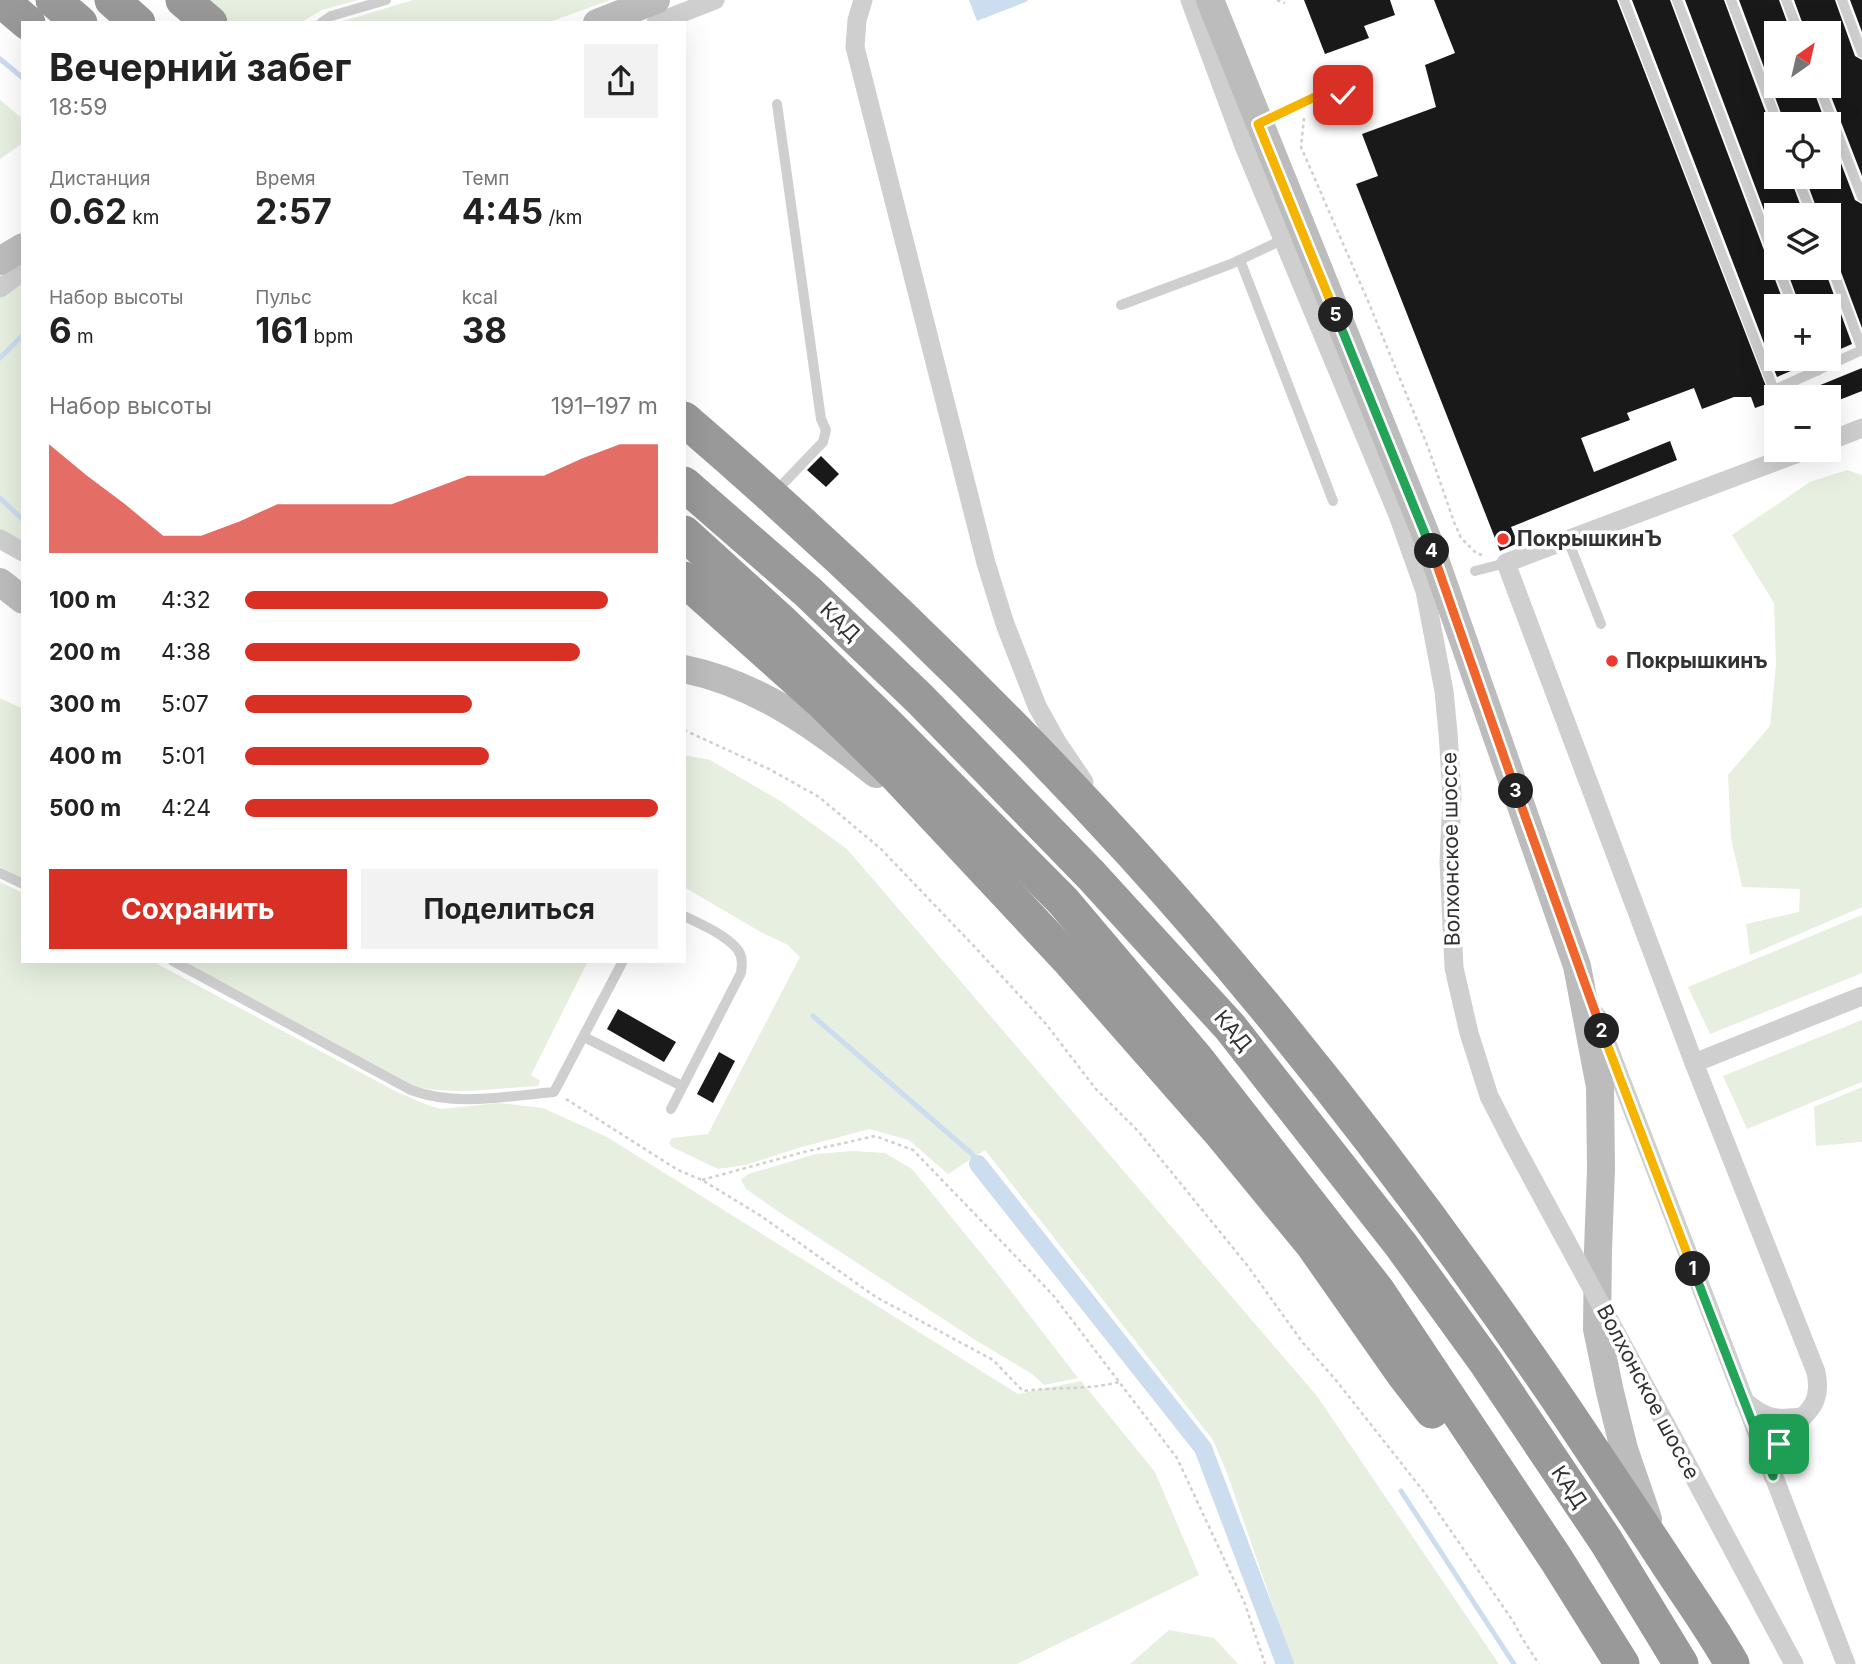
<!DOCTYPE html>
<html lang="ru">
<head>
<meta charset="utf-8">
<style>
  :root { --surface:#fff; --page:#f2f2f2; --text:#222; --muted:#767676; --accent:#d93025 }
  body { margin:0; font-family:Inter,sans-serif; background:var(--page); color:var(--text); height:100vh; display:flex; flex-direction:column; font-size:26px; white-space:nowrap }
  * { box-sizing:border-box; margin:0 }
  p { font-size:23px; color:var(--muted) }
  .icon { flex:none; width:38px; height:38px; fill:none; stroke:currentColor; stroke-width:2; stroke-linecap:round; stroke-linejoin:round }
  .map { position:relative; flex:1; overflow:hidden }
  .details { position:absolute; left:21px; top:21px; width:665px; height:942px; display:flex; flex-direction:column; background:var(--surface); border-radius:0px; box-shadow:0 7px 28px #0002 }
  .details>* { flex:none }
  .needle { width:46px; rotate:34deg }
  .tools { position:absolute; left:1764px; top:21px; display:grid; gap:14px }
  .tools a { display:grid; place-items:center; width:77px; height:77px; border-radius:0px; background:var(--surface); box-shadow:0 7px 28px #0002; font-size:35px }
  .pin { position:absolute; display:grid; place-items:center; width:60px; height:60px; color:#fff; margin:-30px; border-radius:14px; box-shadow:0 4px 10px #0006 }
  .km { position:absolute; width:35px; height:35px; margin:-18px; border-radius:50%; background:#222; color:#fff; font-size:19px; line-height:35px; text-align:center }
  .round { display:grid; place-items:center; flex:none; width:74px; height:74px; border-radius:0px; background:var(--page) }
  .overview { display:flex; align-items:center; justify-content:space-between; height:119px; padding:0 28px }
  h1 { font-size:38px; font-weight:700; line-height:52px }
  .stats { display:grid; grid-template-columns:repeat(3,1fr); gap:10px; height:119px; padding:7px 28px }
  .stats div { display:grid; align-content:center }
  .stats b { font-size:35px; font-weight:700 }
  .stats small { font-size:19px; font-weight:400 }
  .stats p { font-size:19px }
  .chart { height:196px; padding:14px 28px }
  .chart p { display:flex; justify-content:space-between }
  .chart svg { width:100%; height:126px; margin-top:7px; fill:var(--accent); opacity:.7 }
  .cta { display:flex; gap:14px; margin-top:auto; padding:14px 28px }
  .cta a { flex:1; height:80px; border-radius:0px; background:var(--accent); color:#fff; font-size:28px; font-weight:700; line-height:80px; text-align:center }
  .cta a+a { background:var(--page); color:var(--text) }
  ul { padding:0 28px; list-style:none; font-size:23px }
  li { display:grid; grid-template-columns:112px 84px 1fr; align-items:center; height:52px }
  li i { height:18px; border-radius:9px; background:var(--accent) }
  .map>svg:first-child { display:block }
</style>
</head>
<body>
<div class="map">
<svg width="1862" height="1664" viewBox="0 0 1862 1664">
  <rect width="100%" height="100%" fill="#fff"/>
  <g fill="#e6efe0">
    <polygon points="192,0 358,0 322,10 300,23 220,23"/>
    <polygon points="413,0 610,0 547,23 337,23"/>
    <polygon points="0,100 23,119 23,143 0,159"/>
    <polygon points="23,277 23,546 0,531 0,293"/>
    <polygon points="1847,470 1862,475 1862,907 1750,955 1746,924 1799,912 1800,889 1742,887 1731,838 1728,775 1770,726 1776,665 1774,603 1732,535 1810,482"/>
    <polygon points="0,698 23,709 23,879 0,867"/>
    <polygon points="684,755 710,760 782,802 847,849 1317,1396 1499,1664 1293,1664 1227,1473 1213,1440 985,1150 948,1174 909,1140 869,1129 795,1149 746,1165 718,1169 672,1147 669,1143 672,1138 708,1134 800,957 788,945 759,931 684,887"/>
    <polygon points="0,882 23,893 23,961 152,961 395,1091 427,1105 441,1109 498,1103 543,1108 607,1137 1018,1394 1081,1381 1155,1472 1199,1575 1017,1664 0,1664"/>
    <polygon points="1862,915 1862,973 1710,1034 1688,987"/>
    <path d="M182,961h406l-57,114 9,6 -2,5c-37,2 -88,10 -123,0z"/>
    <polygon points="1862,1020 1862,1082 1747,1129 1723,1076"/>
    <polygon points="1862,1087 1862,1142 1816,1146 1814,1107"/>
    <polygon points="853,1151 885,1153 912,1169 993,1268 1078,1378 1044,1385 1032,1374 977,1341 776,1210 746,1189 741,1180 748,1174 816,1154"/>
    <polygon points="1169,1630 1214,1638 1238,1664 1130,1664"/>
  </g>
  <polygon fill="#ccddf0" points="969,0 1027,0 1028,1 977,21"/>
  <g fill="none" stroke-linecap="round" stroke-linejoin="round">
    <g stroke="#ccddf0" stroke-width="5">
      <polyline points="0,59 23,78"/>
      <polyline points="0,358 23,335"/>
      <polyline points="0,498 23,520"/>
      <polyline points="813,1016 972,1154 978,1164"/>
      <polyline points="1401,1491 1514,1664"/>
    </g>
    <polyline stroke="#ccddf0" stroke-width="18" points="978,1164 1203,1448 1285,1664"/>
  </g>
  <g fill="#191919">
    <polygon points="1304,0 1390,0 1395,15 1364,26 1369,38 1325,54"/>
    <polygon points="1434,0 1617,0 1772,402 1755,408 1751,397 1734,397 1702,409 1694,388 1627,413 1630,420 1581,438 1594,472 1670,441 1677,460 1511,527 1518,543 1500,551 1356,184 1378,176 1362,134 1436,107 1425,65 1455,53"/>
    <polygon points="1632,0 1670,0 1785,306 1776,306 1776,359 1806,359 1807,364 1777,377"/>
    <polygon points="1685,0 1724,0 1770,124 1766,124 1776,152 1776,177 1790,177 1804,215 1776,215 1776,242"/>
    <polygon points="1739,0 1779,0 1791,33 1776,33 1776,86 1812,86 1826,124 1785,124"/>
    <polygon points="1794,0 1835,0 1855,56 1862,60 1862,176 1827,86 1829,86 1829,33 1806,33"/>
    <polygon points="1850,0 1862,0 1862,32"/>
    <polygon points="1829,132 1855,200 1862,204 1862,328 1829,240 1829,215 1819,215 1805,177 1829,177"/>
    <polygon points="1786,268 1824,268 1852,344 1829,354 1829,306 1800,306"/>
    <polygon points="1862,368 1862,391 1829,404 1829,397 1791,397"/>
    <polygon points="821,456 839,474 826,487 807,470"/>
    <polygon points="618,1009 676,1042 664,1062 607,1029"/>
    <polygon points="719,1052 735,1061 713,1103 697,1094"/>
  </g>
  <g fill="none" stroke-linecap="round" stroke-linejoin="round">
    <g stroke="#cfcfcf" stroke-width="2.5" stroke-dasharray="3.5 3.5" stroke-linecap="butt">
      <polyline points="1277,0 1285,3"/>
      <polyline points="1304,118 1301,147 1368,301 1428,447 1454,522 1461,538 1476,553 1482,555"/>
      <polyline points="684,730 769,769 819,797 881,849 971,943 1046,1024 1095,1088 1138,1131 1247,1265 1303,1343 1335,1379 1424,1492 1513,1621 1522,1638 1539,1664"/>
      <path d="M566,1099l112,71 24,10 59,36 115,81 117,63 30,31c32,-4 66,-1 96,-9"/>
      <polyline points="702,1180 804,1152 875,1136 913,1150 1053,1295 1177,1458 1245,1604 1265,1664"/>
    </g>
    <g stroke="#cfcfcf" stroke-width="10">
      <polyline points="1624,0 1774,390 1862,350"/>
      <polyline points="1677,0 1776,262"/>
      <polyline points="1731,0 1778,124"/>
      <polyline points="1786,0 1799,33"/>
      <polyline points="1842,0 1862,53"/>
      <polyline points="321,23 331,16 386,0"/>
      <polyline points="1819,86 1862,197"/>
      <polyline points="777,104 821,419 826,430 823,442 778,489"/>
      <polyline points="1262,122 1319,95 1343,95"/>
      <polyline points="1797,177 1812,215"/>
      <polyline points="1240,260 1333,501"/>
      <polyline points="1829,260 1862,349"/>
      <polyline points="1778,268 1793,306"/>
      <polyline points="1121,305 1231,264 1282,240"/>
      <polyline points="1813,359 1817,371"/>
      <polyline points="1568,540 1601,624"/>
      <polyline points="1475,571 1506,563"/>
      <polyline points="0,873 23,884"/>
      <path d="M173,961l238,129c45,17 96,6 143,2l69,-131"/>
      <polyline points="584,1037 682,1086"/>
      <path d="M671,1109l70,-136c1,-8 2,-16 -3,-23 -12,-15 -37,-26 -54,-34"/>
    </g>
    <g stroke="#cfcfcf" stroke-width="19">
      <polyline points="863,0 857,20 855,47 986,563 1005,624 1037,706 1057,742 1084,782"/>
      <polyline points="1190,0 1244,146 1398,515 1425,591 1444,691 1448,733 1452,796 1449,862 1454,968 1469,1033 1489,1096 1513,1143"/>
      <polyline points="656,23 715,0"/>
      <polyline points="0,288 23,271"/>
      <polyline points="1829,441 1862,428"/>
      <polyline points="0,539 23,552"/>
      <polyline points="1596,1015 1846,1664"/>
      <polyline points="1694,1063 1862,996"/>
      <path d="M1744,1401c22,18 31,19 59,16"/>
      <polyline points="1671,1434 1794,1664"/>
      <path d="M1773,1476c0,-7 -1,-16 1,-23 11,-35 52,-34 42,-81l-122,-309 -188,-500 300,-113"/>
    </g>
    <g stroke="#bcbcbc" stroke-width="28">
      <polyline points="1210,0 1430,545 1577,966 1600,1087 1601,1169 1598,1250 1597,1329 1610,1392 1624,1449 1648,1519"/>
      <polyline points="597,23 656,0"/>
      <polyline points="0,261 23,247"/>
      <polyline points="0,582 23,600"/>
      <path d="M684,669c74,15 134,59 192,105"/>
    </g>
    <g stroke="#999" stroke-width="35">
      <polyline points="1,0 28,23"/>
      <polyline points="53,0 80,23"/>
      <polyline points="112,0 138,23"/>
      <polyline points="183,0 210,23"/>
      <path d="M684,419c158,136 308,281 448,434 160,176 305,367 438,564 36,54 73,109 109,164 18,27 37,54 53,83"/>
      <polyline points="684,484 808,592 920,699 1091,875 1230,1027 1401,1245 1485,1361 1606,1541 1681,1664"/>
      <polyline points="684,533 783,623 890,727 1063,901 1196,1058 1377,1290 1556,1559 1622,1664"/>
      <polyline points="684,579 823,703 897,776 1068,959 1220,1132 1313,1245 1402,1372 1432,1411"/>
    </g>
    <polyline stroke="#cfcfcf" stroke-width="19" points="1513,1143 1671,1434"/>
  </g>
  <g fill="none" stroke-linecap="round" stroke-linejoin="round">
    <defs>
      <polyline id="split-1" points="1693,1269 1773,1476 1774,1453 1779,1444"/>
      <polyline id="split-2" points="1602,1031 1693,1269"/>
      <polyline id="split-3" points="1516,791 1602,1031"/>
      <polyline id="split-4" points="1432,551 1516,791"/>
      <polyline id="split-5" points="1336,315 1432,551"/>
      <polyline id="split-6" points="1336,315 1258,124 1319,95 1343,95"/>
    </defs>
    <use href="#split-1" stroke="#fff" stroke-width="14"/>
    <use href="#split-2" stroke="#fff" stroke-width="14"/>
    <use href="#split-3" stroke="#fff" stroke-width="14"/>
    <use href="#split-4" stroke="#fff" stroke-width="14"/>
    <use href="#split-5" stroke="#fff" stroke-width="14"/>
    <use href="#split-6" stroke="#fff" stroke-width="14"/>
    <use href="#split-1" stroke="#22a559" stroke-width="9"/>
    <use href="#split-2" stroke="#f5b400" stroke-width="9"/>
    <use href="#split-3" stroke="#f0652b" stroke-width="9"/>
    <use href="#split-4" stroke="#f0652b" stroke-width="9"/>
    <use href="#split-5" stroke="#22a559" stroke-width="9"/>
    <use href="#split-6" stroke="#f5b400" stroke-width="9"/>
  </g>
  <g fill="#f1362c" stroke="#fff" stroke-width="2.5">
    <circle cx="1503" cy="539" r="7"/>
    <circle cx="1612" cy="661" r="7"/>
  </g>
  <g text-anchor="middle" stroke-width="7" stroke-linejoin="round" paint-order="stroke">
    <g font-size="21" font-weight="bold" fill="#323232" stroke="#fff" text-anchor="start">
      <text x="1517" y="546">ПокрышкинЪ</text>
      <text x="1626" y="668">Покрышкинъ</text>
    </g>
    <g font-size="21" fill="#323232" stroke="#fff">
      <text transform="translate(840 622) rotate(44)" y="7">КАД</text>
      <text transform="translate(1451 849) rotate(-91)" y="7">Волхонское шоссе</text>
      <text transform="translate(1233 1031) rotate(50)" y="7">КАД</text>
      <text transform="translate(1648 1392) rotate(62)" y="7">Волхонское шоссе</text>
      <text transform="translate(1569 1487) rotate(56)" y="7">КАД</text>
    </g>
  </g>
</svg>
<div class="tools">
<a><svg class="needle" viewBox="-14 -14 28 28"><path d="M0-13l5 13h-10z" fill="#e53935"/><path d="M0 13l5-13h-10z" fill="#767676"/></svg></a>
<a><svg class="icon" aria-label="locate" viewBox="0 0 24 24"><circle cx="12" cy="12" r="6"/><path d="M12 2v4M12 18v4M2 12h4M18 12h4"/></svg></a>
<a><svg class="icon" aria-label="layers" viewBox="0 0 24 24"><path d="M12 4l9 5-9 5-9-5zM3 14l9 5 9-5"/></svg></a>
<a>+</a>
<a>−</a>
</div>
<div class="pin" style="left:1779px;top:1444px;background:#1e9e55"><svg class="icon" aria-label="arrive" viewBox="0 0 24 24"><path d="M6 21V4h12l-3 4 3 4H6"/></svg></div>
<div class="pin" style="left:1343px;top:95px;background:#d93025"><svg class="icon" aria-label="check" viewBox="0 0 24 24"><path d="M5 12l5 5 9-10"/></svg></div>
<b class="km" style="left:1693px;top:1269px">1</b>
<b class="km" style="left:1602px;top:1031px">2</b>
<b class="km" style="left:1516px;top:791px">3</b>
<b class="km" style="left:1432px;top:551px">4</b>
<b class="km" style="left:1336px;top:315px">5</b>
<section class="details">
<div class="overview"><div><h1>Вечерний забег</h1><p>18:59</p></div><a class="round"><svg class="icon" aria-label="share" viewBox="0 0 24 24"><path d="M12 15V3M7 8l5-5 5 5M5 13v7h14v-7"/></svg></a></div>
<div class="stats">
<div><p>Дистанция</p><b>0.62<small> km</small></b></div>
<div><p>Время</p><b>2:57</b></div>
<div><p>Темп</p><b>4:45<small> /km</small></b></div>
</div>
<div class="stats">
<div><p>Набор высоты</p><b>6<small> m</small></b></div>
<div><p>Пульс</p><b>161<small> bpm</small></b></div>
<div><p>kcal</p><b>38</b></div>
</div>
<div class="chart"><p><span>Набор высоты</span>191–197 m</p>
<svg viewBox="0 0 160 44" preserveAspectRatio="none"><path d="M0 44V6L10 17L20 27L30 38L40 38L50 33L60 27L70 27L80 27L90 27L100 22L110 17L120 17L130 17L140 11L150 6L160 6V44z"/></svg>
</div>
<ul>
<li><b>100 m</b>4:32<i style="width:88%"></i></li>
<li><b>200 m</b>4:38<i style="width:81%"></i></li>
<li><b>300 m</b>5:07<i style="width:55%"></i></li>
<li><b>400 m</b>5:01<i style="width:59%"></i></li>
<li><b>500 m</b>4:24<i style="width:100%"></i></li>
</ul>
<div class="cta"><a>Сохранить</a><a>Поделиться</a></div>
</section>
</div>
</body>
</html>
